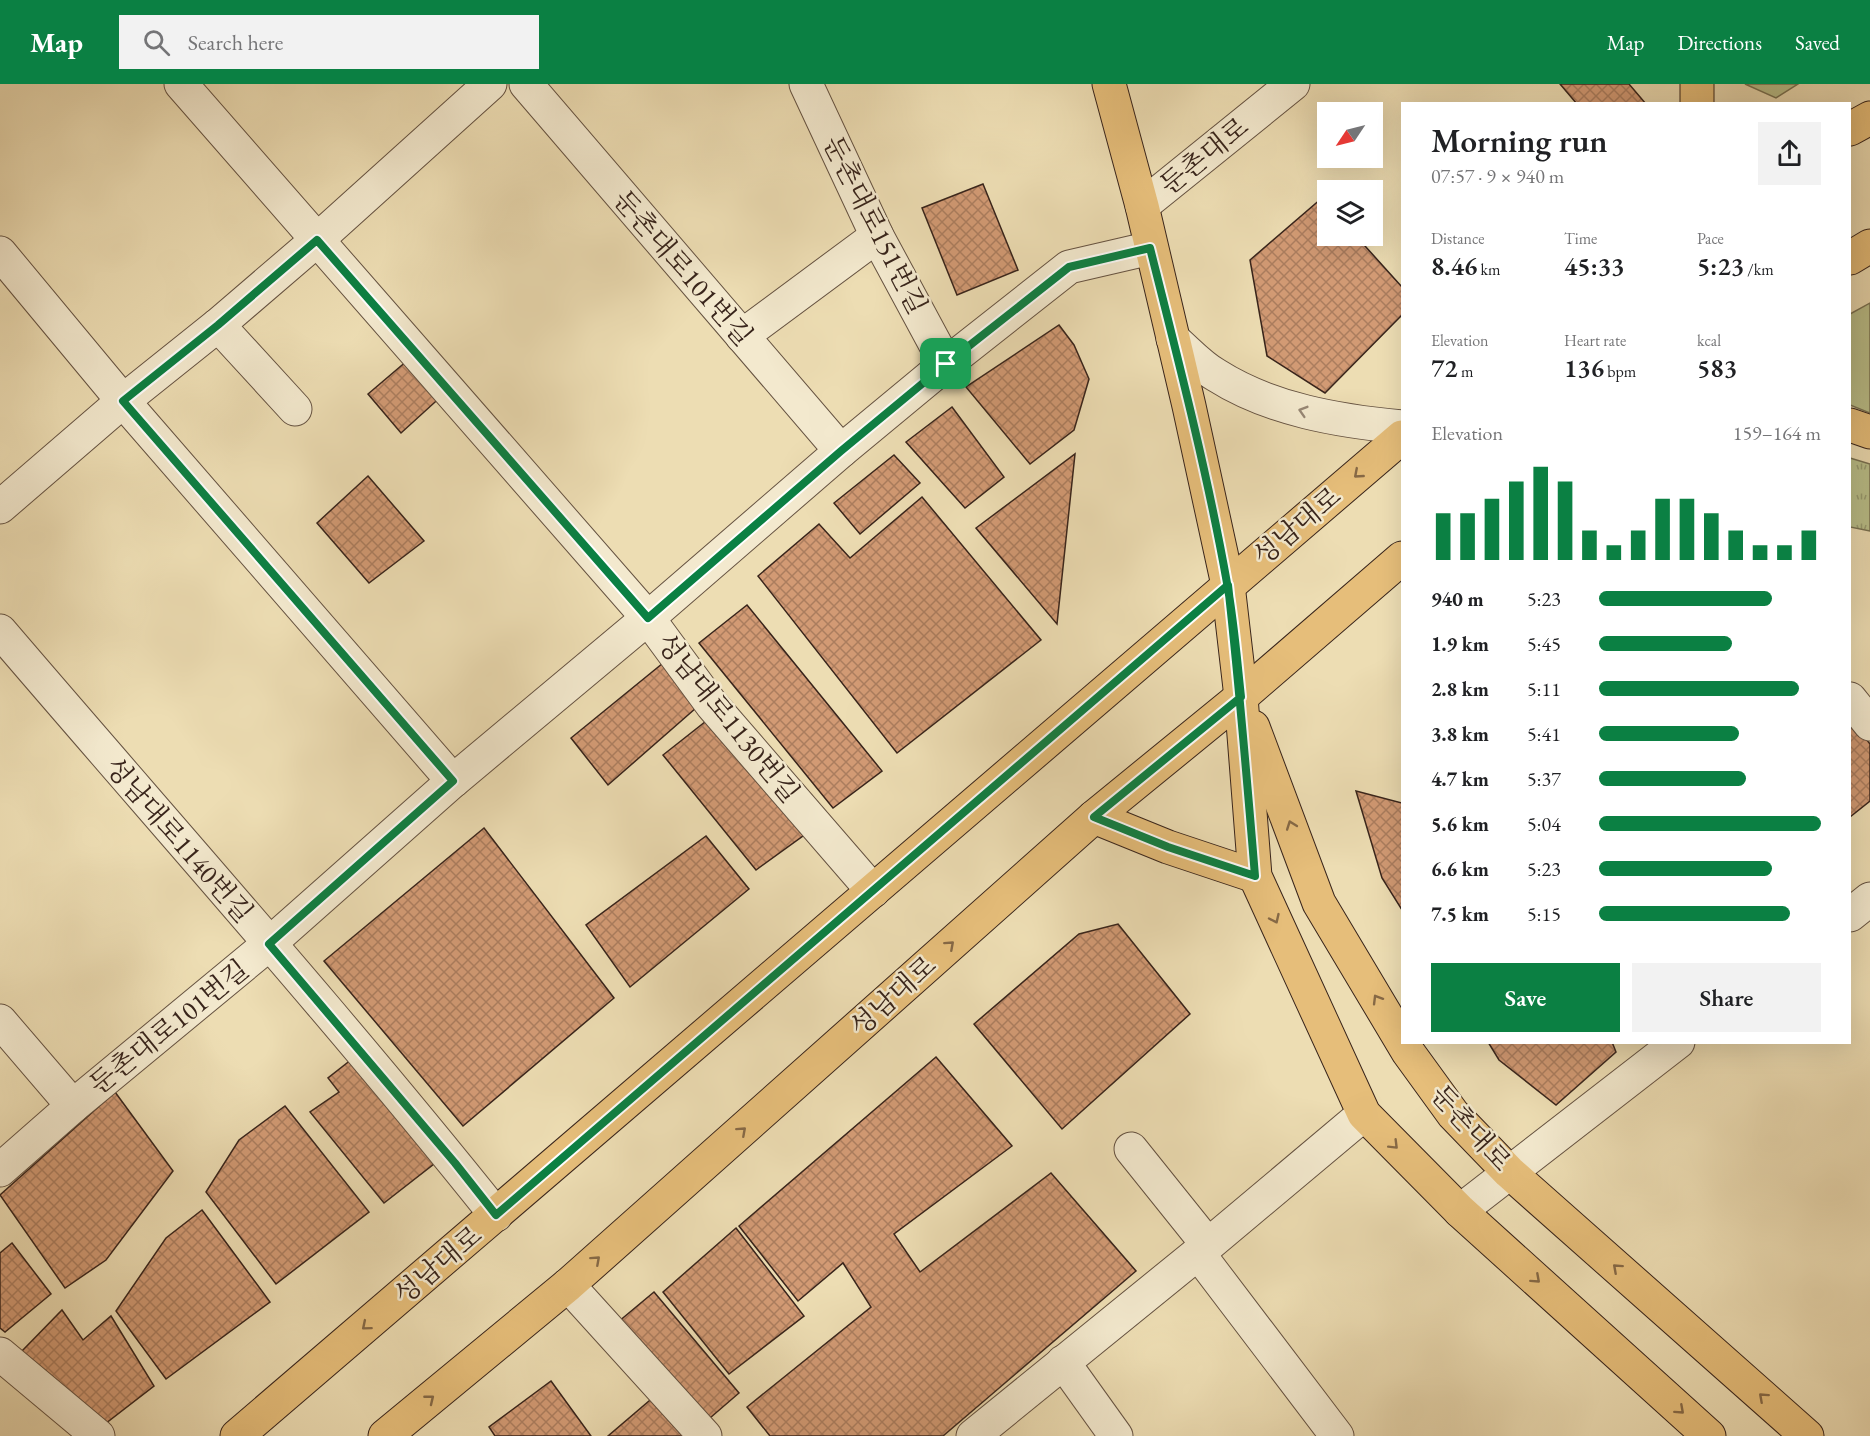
<!DOCTYPE html>
<html lang="en">
<head>
<meta charset="utf-8">
<style>
  :root { --surface:#fff; --page:#f2f2f2; --text:#202124; --muted:#757577; --accent:#0b8043 }
  body { margin:0; font-family:"EB Garamond","Noto Serif KR",serif; background:var(--page); color:var(--text); height:100vh; display:flex; flex-direction:column; font-size:22px; white-space:nowrap }
  * { box-sizing:border-box; margin:0 }
  p { font-size:20px; color:var(--muted) }
  .icon { flex:none; width:33px; height:33px; fill:none; stroke:currentColor; stroke-width:2; stroke-linecap:round; stroke-linejoin:round }
  .map { position:relative; flex:1; overflow:hidden }
  .panel { position:absolute; left:1401px; top:18px; width:450px; height:942px; display:flex; flex-direction:column; background:var(--surface); border-radius:0px; box-shadow:0 6px 24px #0002 }
  .panel>* { flex:none }
  .needle { width:39px; rotate:235deg }
  .buttons { position:absolute; left:1317px; top:18px; display:grid; gap:12px }
  .buttons a { display:grid; place-items:center; width:66px; height:66px; border-radius:0px; background:var(--surface); box-shadow:0 6px 24px #0002; font-size:30px }
  .pin { position:absolute; display:grid; place-items:center; width:51px; height:51px; color:#fff; margin:-26px; border-radius:12px; box-shadow:0 3px 9px #0006 }
  .round { display:grid; place-items:center; flex:none; width:63px; height:63px; border-radius:0px; background:var(--page) }
  .overview { display:flex; align-items:center; justify-content:space-between; height:102px; padding:0 30px }
  h1 { font-size:33px; font-weight:600; line-height:45px }
  .figures { display:grid; grid-template-columns:repeat(3,1fr); gap:9px; height:102px; padding:6px 30px }
  .figures div { display:grid; align-content:center }
  .figures b { font-size:26px; font-weight:600 }
  .figures small { font-size:16px; font-weight:400 }
  .figures p { font-size:16px }
  .chart { height:168px; padding:12px 30px }
  .chart p { display:flex; justify-content:space-between }
  .chart svg { width:100%; height:108px; margin-top:6px; stroke:var(--accent); stroke-width:6 }
  .button { display:flex; gap:12px; margin-top:auto; padding:12px 30px }
  .button a { flex:1; height:69px; border-radius:0px; background:var(--accent); color:#fff; font-size:24px; font-weight:600; line-height:69px; text-align:center }
  .button a+a { background:var(--page); color:var(--text) }
  ul { padding:0 30px; list-style:none; font-size:20px }
  li { display:grid; grid-template-columns:96px 72px 1fr; align-items:center; height:45px }
  li i { height:15px; border-radius:8px; background:var(--accent) }
  header { display:flex; align-items:center; gap:36px; box-sizing:border-box; height:84px; padding:0 30px; background:var(--accent); color:#fff }
  header strong { font-size:28px }
  nav { display:flex; gap:33px; margin-inline-start:auto; font-size:21px }
  .search { width:420px; height:54px; background:var(--page); display:flex; align-items:center; gap:15px; box-sizing:border-box; padding:0 21px; border-radius:0px; color:var(--muted); font-size:22px }
  .map>svg:first-child { display:block }
</style>
</head>
<body>
<header>
<strong>Map</strong>
<div class="search"><svg class="icon" aria-label="search" viewBox="0 0 24 24"><circle cx="10" cy="10" r="6"/><path d="M15 15l6 6"/></svg>Search here</div>
<nav><a>Map</a><a>Directions</a><a>Saved</a></nav>
</header>
<div class="map">
<svg width="1870" height="1352" viewBox="0 0 1870 1352">
  <defs>
    <pattern id="park-tufts" width="24" height="20" patternUnits="userSpaceOnUse" patternTransform="scale(1.5)"><rect width="24" height="20" fill="#bac08b"/><path d="M3 7l-1-3M5 7V3M7 7l1-3M15 17l-1-3M17 17v-4M19 17l1-3" fill="none" stroke="#989c71"/></pattern>
    <pattern id="building-cross-hatch" width="8" height="8" patternUnits="userSpaceOnUse" patternTransform="scale(1.5)"><rect width="8" height="8" fill="#d29a74"/><path d="M0 0l8 8M0 8l8-8" fill="none" stroke="#ab7d5e"/></pattern>
  </defs>
  <rect width="100%" height="100%" fill="#edddb3"/>
  <filter id="stains"><feTurbulence type="fractalNoise" baseFrequency=".00333" numOctaves="4"/><feColorMatrix values="0 0 0 0 .2 0 0 0 0 .09 0 0 0 0 .02 0 0 0 .5 -.17"/></filter>
  <radialGradient id="worn" r=".72"><stop offset=".6" stop-color="#630" stop-opacity="0"/><stop offset="1" stop-color="#630" stop-opacity=".3"/></radialGradient>
  <g fill="#bac08b" stroke="#797253" stroke-width="1.5">
    <polygon points="1745,0 1798,0 1776,14"/>
    <polygon points="1870,219 1870,329 1850,321 1850,230"/>
  </g>
  <polygon fill="url(#park-tufts)" stroke="#797253" stroke-width="1.5" points="1850,374 1870,380 1870,447 1850,443"/>
  <g fill="url(#building-cross-hatch)" stroke="#38241b" stroke-width="1.5">
    <polygon points="1560,0 1629,0 1646,20 1577,20"/>
    <polygon points="983,100 1018,186 957,211 922,124"/>
    <polygon points="1322,114 1328,120 1328,152 1356,152 1402,203 1402,231 1325,309 1267,272 1250,176"/>
    <polygon points="1059,241 1074,261 1089,295 1074,346 1030,380 966,303"/>
    <polygon points="415,270 445,309 401,349 368,310"/>
    <polygon points="952,323 1004,393 965,424 906,358"/>
    <polygon points="1075,370 1057,540 976,444"/>
    <polygon points="894,371 920,399 860,450 834,419"/>
    <polygon points="368,392 424,457 369,499 317,439"/>
    <polygon points="922,413 1041,556 897,669 758,492 819,440 850,474"/>
    <polygon points="747,521 882,687 833,724 699,559"/>
    <polygon points="668,575 704,617 608,701 571,654"/>
    <polygon points="715,630 807,749 756,786 663,671"/>
    <polygon points="1850,634 1870,660 1870,717 1850,733"/>
    <polygon points="1356,707 1402,719 1402,826 1382,794"/>
    <polygon points="484,744 614,914 463,1042 324,877"/>
    <polygon points="706,752 749,805 630,903 586,841"/>
    <polygon points="1118,840 1190,930 1062,1045 974,940 1079,850"/>
    <polygon points="1488,958 1612,958 1616,968 1556,1021 1499,976"/>
    <polygon points="361,968 439,1076 384,1119 310,1028 339,1008 328,994"/>
    <polygon points="936,973 1012,1062 894,1150 920,1188 1051,1089 1136,1187 943,1352 770,1352 747,1323 871,1223 843,1179 798,1217 739,1142"/>
    <polygon points="115,1008 173,1087 106,1176 65,1204 0,1111"/>
    <polygon points="285,1022 369,1128 276,1200 206,1108 239,1056"/>
    <polygon points="202,1126 270,1218 166,1295 116,1227 166,1154"/>
    <polygon points="736,1144 804,1232 729,1290 663,1208"/>
    <polygon points="12,1159 51,1210 5,1248 0,1244 0,1169"/>
    <polygon points="654,1208 739,1309 703,1340 618,1238"/>
    <polygon points="62,1226 83,1256 111,1232 154,1302 101,1343 22,1267"/>
    <polygon points="551,1297 591,1352 495,1352 489,1343"/>
    <polygon points="663,1305 701,1352 608,1352"/>
  </g>
  <g fill="none" stroke-linecap="round" stroke-linejoin="round">
    <defs>
      <g id="minor">
        <polyline points="181,0 648,534 712,621 873,807"/>
        <polyline points="526,0 841,367"/>
        <polyline points="806,0 877,152 946,280"/>
        <polyline points="1142,122 1293,0"/>
        <polyline points="0,169 123,317 453,697"/>
        <polyline points="218,241 295,325"/>
        <polyline points="742,252 877,152"/>
        <path d="M1173,255c14,12 27,27 43,36 55,35 123,46 186,52"/>
        <polyline points="0,423 123,317 218,241 317,156 490,0"/>
        <path d="M0,547c166,194 337,385 496,584"/>
        <polyline points="1850,615 1870,640"/>
        <polyline points="1850,831 1870,815"/>
        <polyline points="0,937 73,1022"/>
        <polyline points="1131,1065 1208,1161"/>
        <polyline points="0,1086 73,1022 269,860 453,697 648,534 841,367 946,280 1069,183 1151,164"/>
        <polyline points="1460,1127 1678,958"/>
        <polyline points="1198,1169 1337,1352"/>
        <polyline points="568,1201 705,1352"/>
        <polyline points="0,1270 98,1352"/>
        <polyline points="1063,1278 1116,1352"/>
        <polyline points="973,1352 1208,1161 1364,1030"/>
      </g>
      <g id="major">
        <polyline points="1109,0 1142,122 1189,322 1228,501 1241,613 1255,792 1364,1030 1460,1127 1709,1352"/>
        <polyline points="1697,20 1697,0"/>
        <polyline points="1850,45 1870,34"/>
        <polyline points="1850,174 1870,162"/>
        <polyline points="1850,341 1870,348"/>
        <polyline points="1253,643 1319,819 1408,968 1453,1030 1509,1088 1807,1352"/>
        <polyline points="1094,733 1168,763 1255,792"/>
        <polyline points="237,1352 1402,353"/>
        <polyline points="385,1352 568,1201 1094,733 1241,613 1402,474"/>
      </g>
    </defs>
    <use href="#minor" stroke="#655241" stroke-width="35"/>
    <use href="#major" stroke="#38241b" stroke-width="35"/>
    <use href="#minor" stroke="#f3e9ce" stroke-width="33"/>
    <use href="#major" stroke="#e6be7a" stroke-width="33"/>
  </g>
  <defs><path id="oneway-chevron" d="M-2-3.5L2.5 0L-2 3.5" fill="none" stroke-width="1.6" stroke-linecap="round" stroke-linejoin="round" transform="scale(1.5)"/></defs>
  <use stroke="#968674" href="#oneway-chevron" transform="translate(1303 327) rotate(-163)"/>
  <g stroke="#866946">
    <use href="#oneway-chevron" transform="translate(1358 390) rotate(139)"/>
    <use href="#oneway-chevron" transform="translate(1291 741) rotate(-110)"/>
    <use href="#oneway-chevron" transform="translate(1275 835) rotate(65)"/>
    <use href="#oneway-chevron" transform="translate(950 861) rotate(-42)"/>
    <use href="#oneway-chevron" transform="translate(1377 915) rotate(-121)"/>
    <use href="#oneway-chevron" transform="translate(742 1047) rotate(-42)"/>
    <use href="#oneway-chevron" transform="translate(1394 1061) rotate(45)"/>
    <use href="#oneway-chevron" transform="translate(596 1176) rotate(-42)"/>
    <use href="#oneway-chevron" transform="translate(1617 1184) rotate(-138)"/>
    <use href="#oneway-chevron" transform="translate(1536 1195) rotate(42)"/>
    <use href="#oneway-chevron" transform="translate(366 1242) rotate(140)"/>
    <use href="#oneway-chevron" transform="translate(1763 1313) rotate(-138)"/>
    <use href="#oneway-chevron" transform="translate(430 1315) rotate(-39)"/>
    <use href="#oneway-chevron" transform="translate(1680 1326) rotate(42)"/>
  </g>
  <g fill="none" stroke-linecap="round" stroke-linejoin="round">
    <defs>
      <path id="route" d="M946,280l-105,87 -193,167 -331,-378 -99,85 -95,76 330,380 -184,163 186,219 41,52 732,-630c11,97 19,194 27,291l-87,-29 -74,-30 147,-120c-4,-37 -7,-76 -14,-114 -20,-112 -49,-224 -77,-335l-81,19 -123,97"/>
    </defs>
    <use href="#route" stroke="#fff" stroke-width="12"/>
    <use href="#route" stroke="#0b8043" stroke-width="8"/>
  </g>
  <g text-anchor="middle" stroke-width="5" stroke-linejoin="round" paint-order="stroke">
    <g font-size="27" fill="#38241b" stroke="#f3e9ce">
      <text transform="translate(1204 72) rotate(-39)" y="9">둔촌대로</text>
      <text transform="translate(875 141) rotate(63)" y="9">둔촌대로151번길</text>
      <text transform="translate(683 184) rotate(49)" y="9">둔촌대로101번길</text>
      <text transform="translate(1297 442) rotate(-40)" y="9">성남대로</text>
      <text transform="translate(728 634) rotate(51)" y="9">성남대로1130번길</text>
      <text transform="translate(179 756) rotate(49)" y="9">성남대로1140번길</text>
      <text transform="translate(893 912) rotate(-42)" y="9">성남대로</text>
      <text transform="translate(169 943) rotate(-39)" y="9">둔촌대로101번길</text>
      <text transform="translate(1471 1044) rotate(48)" y="9">둔촌대로</text>
      <text transform="translate(438 1181) rotate(-40)" y="9">성남대로</text>
    </g>
  </g>
  <rect width="100%" height="100%" filter="url(#stains)"/>
  <rect width="100%" height="100%" fill="url(#worn)"/>
</svg>
<div class="buttons">
<a><svg class="needle" viewBox="-14 -14 28 28"><path d="M0-13l5 13h-10z" fill="#e53935"/><path d="M0 13l5-13h-10z" fill="#757577"/></svg></a>
<a><svg class="icon" aria-label="layers" viewBox="0 0 24 24"><path d="M12 4l9 5-9 5-9-5zM3 14l9 5 9-5"/></svg></a>
</div>
<div class="pin" style="left:946px;top:280px;background:#1e9e55"><svg class="icon" aria-label="arrive" viewBox="0 0 24 24"><path d="M6 21V4h12l-3 4 3 4H6"/></svg></div>
<section class="panel">
<div class="overview"><div><h1>Morning run</h1><p>07:57 · 9 × 940 m</p></div><a class="round"><svg class="icon" aria-label="share" viewBox="0 0 24 24"><path d="M12 15V3M7 8l5-5 5 5M5 13v7h14v-7"/></svg></a></div>
<div class="figures">
<div><p>Distance</p><b>8.46<small> km</small></b></div>
<div><p>Time</p><b>45:33</b></div>
<div><p>Pace</p><b>5:23<small> /km</small></b></div>
</div>
<div class="figures">
<div><p>Elevation</p><b>72<small> m</small></b></div>
<div><p>Heart rate</p><b>136<small> bpm</small></b></div>
<div><p>kcal</p><b>583</b></div>
</div>
<div class="chart"><p><span>Elevation</span>159–164 m</p>
<svg viewBox="0 0 160 44" preserveAspectRatio="none"><path d="M5 44V25M15 44V25M25 44V19M35 44V12M45 44V6M55 44V12M65 44V32M75 44V38M85 44V32M95 44V19M105 44V19M115 44V25M125 44V32M135 44V38M145 44V38M155 44V32"/></svg>
</div>
<ul>
<li><b>940 m</b>5:23<i style="width:78%"></i></li>
<li><b>1.9 km</b>5:45<i style="width:60%"></i></li>
<li><b>2.8 km</b>5:11<i style="width:90%"></i></li>
<li><b>3.8 km</b>5:41<i style="width:63%"></i></li>
<li><b>4.7 km</b>5:37<i style="width:66%"></i></li>
<li><b>5.6 km</b>5:04<i style="width:100%"></i></li>
<li><b>6.6 km</b>5:23<i style="width:78%"></i></li>
<li><b>7.5 km</b>5:15<i style="width:86%"></i></li>
</ul>
<div class="button"><a>Save</a><a>Share</a></div>
</section>
</div>
</body>
</html>
